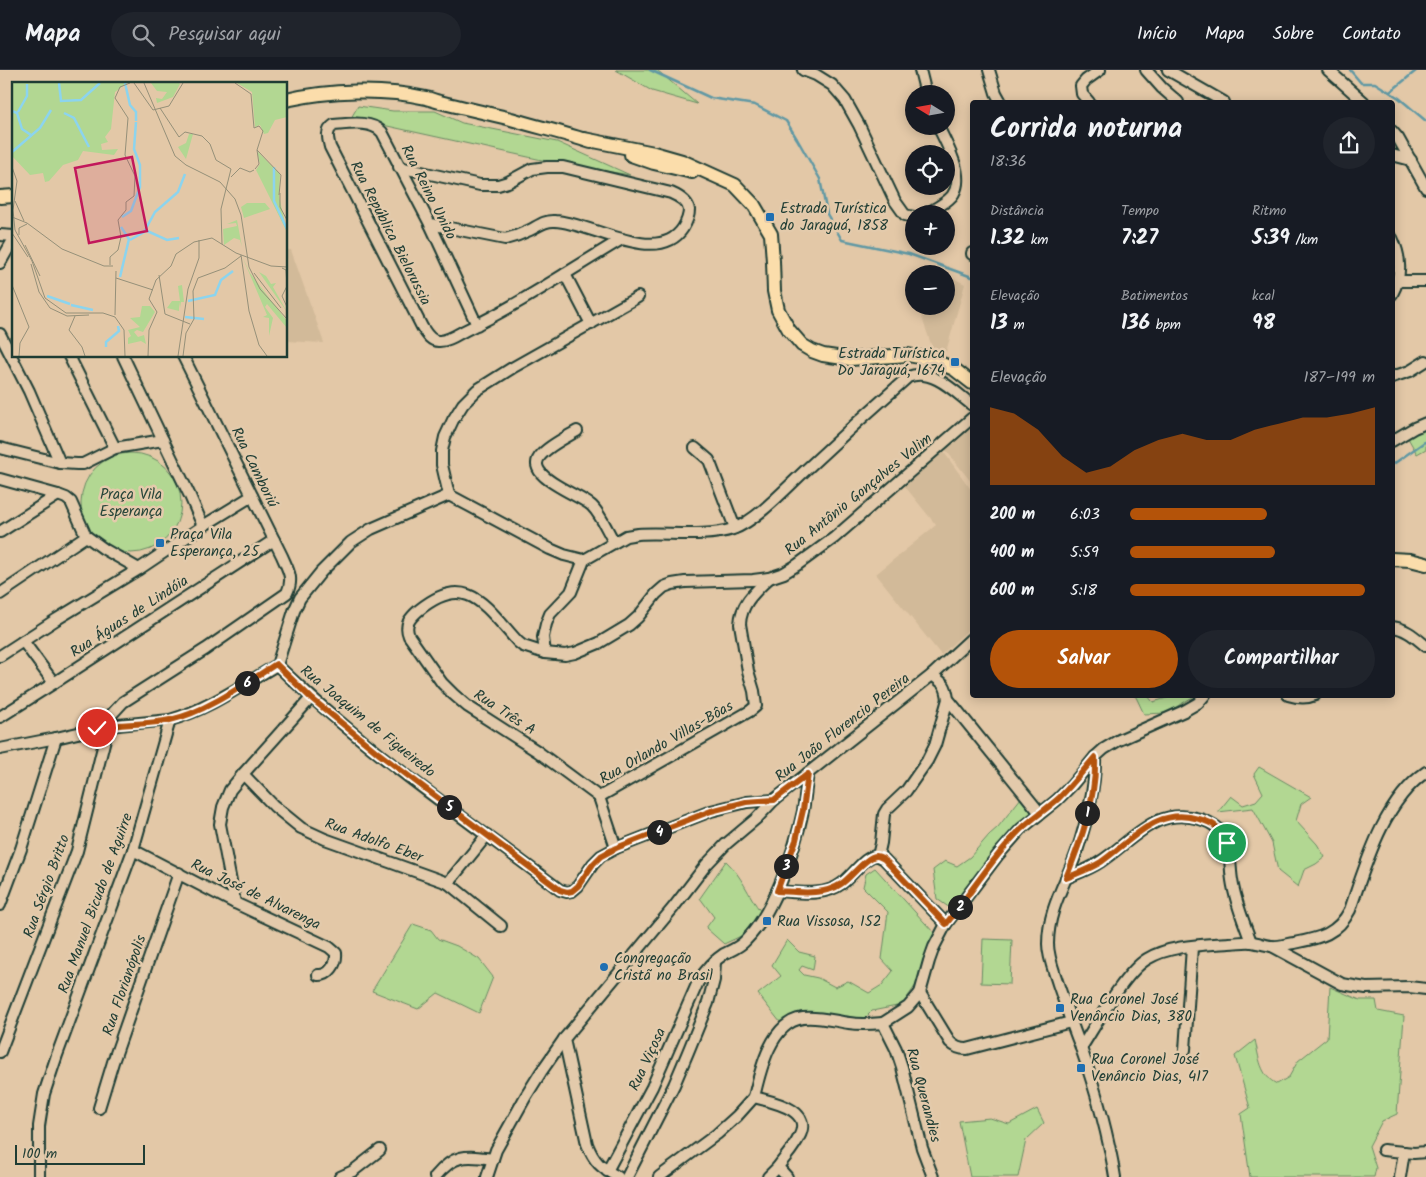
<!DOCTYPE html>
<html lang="pt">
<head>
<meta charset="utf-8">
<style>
  :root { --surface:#171b24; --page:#20242c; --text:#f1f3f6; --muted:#9ea1a6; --line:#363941; --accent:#b45309 }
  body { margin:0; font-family:Kalam,sans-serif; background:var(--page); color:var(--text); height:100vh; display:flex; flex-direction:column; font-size:19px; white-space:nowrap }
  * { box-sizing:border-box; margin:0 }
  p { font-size:16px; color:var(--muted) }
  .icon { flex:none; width:28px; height:28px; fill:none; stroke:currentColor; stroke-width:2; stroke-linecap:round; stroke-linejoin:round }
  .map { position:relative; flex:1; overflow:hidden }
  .details { position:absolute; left:970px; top:30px; width:425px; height:598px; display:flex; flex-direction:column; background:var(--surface); border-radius:5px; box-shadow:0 2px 12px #0003 }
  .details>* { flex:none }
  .needle { width:32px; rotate:281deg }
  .controls { position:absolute; left:905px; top:15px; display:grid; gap:10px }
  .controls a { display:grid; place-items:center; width:50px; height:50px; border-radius:50%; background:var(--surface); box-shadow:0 2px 12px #0003; font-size:25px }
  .scale { position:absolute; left:15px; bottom:12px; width:130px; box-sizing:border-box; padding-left:5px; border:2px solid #1f3d34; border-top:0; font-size:14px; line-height:18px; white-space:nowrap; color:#1f3d34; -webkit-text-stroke:4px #e3caab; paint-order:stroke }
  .pin { position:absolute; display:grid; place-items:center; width:42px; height:42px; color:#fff; margin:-21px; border:2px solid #fff; border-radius:50%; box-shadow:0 1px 5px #0007 }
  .km { position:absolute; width:25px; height:25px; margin:-12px; border-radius:50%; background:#222; color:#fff; font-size:14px; line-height:25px; text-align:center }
  .round { display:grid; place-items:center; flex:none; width:52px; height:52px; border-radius:26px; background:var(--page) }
  .head { display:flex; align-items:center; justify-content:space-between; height:85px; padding:0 20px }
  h1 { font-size:28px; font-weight:800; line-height:38px }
  .figures { display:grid; grid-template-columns:repeat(3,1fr); gap:8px; height:85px; padding:5px 20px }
  .figures div { display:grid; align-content:center }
  .figures b { font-size:21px; font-weight:800 }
  .figures small { font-size:14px; font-weight:400 }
  .figures p { font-size:14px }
  .chart { height:140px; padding:10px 20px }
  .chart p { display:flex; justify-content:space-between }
  .chart svg { width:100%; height:90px; margin-top:5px; fill:var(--accent); opacity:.7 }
  .button { display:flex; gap:10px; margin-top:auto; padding:10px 20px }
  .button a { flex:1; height:58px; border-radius:30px; background:var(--accent); color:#fff; font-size:20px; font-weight:800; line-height:58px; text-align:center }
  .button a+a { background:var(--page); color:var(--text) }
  ul { padding:0 20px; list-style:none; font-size:16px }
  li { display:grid; grid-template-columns:80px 60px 1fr; align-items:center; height:38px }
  li i { height:12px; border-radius:6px; background:var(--accent) }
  header { display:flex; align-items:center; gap:30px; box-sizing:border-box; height:70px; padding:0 25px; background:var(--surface); border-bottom:1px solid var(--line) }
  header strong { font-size:24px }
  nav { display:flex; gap:28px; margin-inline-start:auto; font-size:18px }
  .search { width:350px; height:45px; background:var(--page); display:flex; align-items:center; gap:12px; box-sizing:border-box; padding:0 18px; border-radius:28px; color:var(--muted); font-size:19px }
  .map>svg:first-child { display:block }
</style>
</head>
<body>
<header>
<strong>Mapa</strong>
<div class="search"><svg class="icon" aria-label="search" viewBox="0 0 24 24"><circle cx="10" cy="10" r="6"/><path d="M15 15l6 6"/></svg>Pesquisar aqui</div>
<nav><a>Início</a><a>Mapa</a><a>Sobre</a><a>Contato</a></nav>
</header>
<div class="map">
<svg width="1426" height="1107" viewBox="0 0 1426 1107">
  <rect width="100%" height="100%" fill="#e3c8a7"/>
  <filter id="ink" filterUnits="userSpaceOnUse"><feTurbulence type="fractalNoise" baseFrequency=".02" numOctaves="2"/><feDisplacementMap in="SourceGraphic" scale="10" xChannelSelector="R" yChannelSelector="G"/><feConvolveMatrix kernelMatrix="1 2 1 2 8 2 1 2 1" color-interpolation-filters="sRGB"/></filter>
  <g filter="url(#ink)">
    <g fill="#d2ba99">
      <polygon points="286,180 291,180 324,273 286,271"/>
      <polygon points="946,209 955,209 965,214 946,282 932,277 918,236 946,236"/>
      <polygon points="972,355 972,413 945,379"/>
      <polygon points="943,381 972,421 972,556 941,585 876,504 936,455 903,414"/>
    </g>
    <g fill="#b2d792" stroke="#688a63">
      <polygon points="616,0 657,0 697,34 652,21"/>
      <polygon points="358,36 393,41 435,41 462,53 557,72 630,105 551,92 351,48"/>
      <polygon points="1426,355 1426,379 1417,384 1408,368 1418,358"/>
      <circle cx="131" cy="433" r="50"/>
      <polygon points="1133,625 1147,625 1153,632 1170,627 1174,625 1196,625 1166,643 1144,644 1136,627"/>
      <polygon points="1259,697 1311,727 1301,734 1296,751 1317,774 1325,787 1316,794 1304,800 1298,817 1278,801 1272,773 1253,738 1218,742 1231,726 1243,735 1256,731 1263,723 1254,704"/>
      <polygon points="1021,728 1033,741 950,838 937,829 933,800 945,791 957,796 970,787 989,765 998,757"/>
      <path d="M726,791c16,15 22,34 35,51l-18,23 -19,9 -18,-16 8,-11 -14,-19z"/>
      <polygon points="875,798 935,864 918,912 902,935 872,941 862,951 845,950 800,942 780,952 758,924 781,906 772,895 787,870 799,882 815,886 813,900 802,896 799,900 804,905 818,908 835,917 848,911 869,923 882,915 893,901 882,889 888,842 863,817 866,804"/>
      <polygon points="413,854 431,860 438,869 457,876 479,889 493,907 479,943 438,923 418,939 372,921"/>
      <polygon points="983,869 1012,870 1010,914 981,913"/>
      <path d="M1330,917l30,13h16l2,11 26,5 -7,98 -15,7 -13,25 7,22 -2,9h-124l-9,-63 9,-6 -15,-52 20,-16c4,17 5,36 22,44l12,-7 9,-16 29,-23z"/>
      <polygon points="1037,1039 1044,1053 1026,1070 1018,1107 970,1107 959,1051 990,1048 1009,1054"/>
    </g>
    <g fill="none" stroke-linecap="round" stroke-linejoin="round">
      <g stroke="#6098a4" stroke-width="2.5">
        <polyline points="650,0 711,28 755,35 786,51 797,69 820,109 827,144 842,170 909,184 972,207"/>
        <polyline points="1350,0 1361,13 1375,13 1399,28 1426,51"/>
        <polyline points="1390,22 1417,0"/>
        <polyline points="1392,395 1426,371"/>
      </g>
      <defs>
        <g id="minor">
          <polyline points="803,0 816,5 832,15 845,30 859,55 895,131 905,145 914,147"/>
          <polyline points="920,0 926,24"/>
          <polyline points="989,0 996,23 1001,32"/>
          <polyline points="1146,0 1162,18 1178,32"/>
          <polyline points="1168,0 1224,32"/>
          <polyline points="1328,0 1364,32"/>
          <polyline points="1089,32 1082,24 1081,16 1086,10 1100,0"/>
          <polyline points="1392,61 1398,68 1426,118"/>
          <polyline points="1392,85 1411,90"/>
          <path d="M399,97l81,18h18l10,-3 24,-13 15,-2h16l108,26c7,3 17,8 18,17 0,6 -3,13 -6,18 -25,39 -93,-6 -128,-7 -10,-1 -17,5 -25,9 -8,4 -16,7 -25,9l-75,-15"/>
          <path d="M926,144c8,-5 19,-10 26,-18 15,-19 -6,-52 -14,-70"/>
          <polyline points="0,165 14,166"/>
          <path d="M1392,168c9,19 10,38 0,56"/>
          <polyline points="972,183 972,184"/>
          <polyline points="0,193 12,172 14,167"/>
          <polyline points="565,204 591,254"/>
          <polyline points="1398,211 1426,211"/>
          <path d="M477,255l-47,-101 -48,-92c-11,-12 -34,-8 -48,-7 -9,6 -6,14 -4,22l92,180c4,6 8,14 16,14 9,1 20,-7 28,-11 54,-26 104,-60 156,-91"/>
          <polyline points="0,264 29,321 60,393"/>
          <polyline points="69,286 115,378"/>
          <polyline points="123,286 163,370"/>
          <polyline points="1392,307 1410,301 1426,291"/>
          <path d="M577,361c-12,7 -27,14 -36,24 -20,21 40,40 51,51 9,9 15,24 22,36"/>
          <polyline points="1392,371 1414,358 1426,353"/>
          <polyline points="0,378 60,393 77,394 83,394 115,378 163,370 190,426 203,456 139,499 104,479 86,466 71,432 66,428 58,425 0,409"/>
          <polyline points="695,378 709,390 735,458"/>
          <polyline points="449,425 442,395 442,381 445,367 453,350 463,334 477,320 512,298 638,227"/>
          <polyline points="449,425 550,479 564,485 584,490"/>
          <polyline points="203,456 252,426"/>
          <polyline points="0,462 58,425"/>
          <polyline points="0,524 86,466"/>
          <path d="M1392,557c14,1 24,11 34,19"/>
          <polyline points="23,571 54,613"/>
          <path d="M545,583l-2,-16 3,-13 4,-10 21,-22 13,-32 42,-24 12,-2c30,-2 66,4 95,-5 25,-9 56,-44 76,-62 33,-31 66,-61 99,-90 24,-10 47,15 64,28"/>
          <polyline points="0,586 57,549 139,499"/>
          <path d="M277,595c86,84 187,152 283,225l7,2 5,-1 6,-5 15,-22 8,-8 15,-8 95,-37 36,-9 27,-2"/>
          <path d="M932,605c11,8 14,9 16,24l92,114"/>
          <path d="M1288,625c10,3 18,4 27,0"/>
          <polyline points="0,647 54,613 274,470"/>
          <polyline points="0,679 56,668 108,656 170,650"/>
          <path d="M1095,687c1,32 -9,67 -19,97 -11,30 -28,56 -28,90 0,13 6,27 10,40 7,20 14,41 22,61 15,43 28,87 35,132"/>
          <polyline points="243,704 274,736 301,758 325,769 448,813 501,856"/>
          <path d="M599,727l-62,-46 -70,-45 -14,-12 -11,-11 -33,-47c-5,-12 1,-18 10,-26 48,-39 66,-4 99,32l5,4 22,7 20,2 10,-2 24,-10 30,-18 9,-8 18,-23 8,-7 8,-3 13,-2 68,-2 16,-2 15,-5 13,-8 37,-27 138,-120"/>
          <path d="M599,727l130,-74 21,-12 6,-5 -2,-15 -6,-20 -8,-47c1,-21 16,-33 29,-46"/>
          <polyline points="599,727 616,778"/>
          <path d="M133,780l102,53 94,44 7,6c1,11 -7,23 -18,22"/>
          <polyline points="878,786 881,773 884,744 887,739 906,721 927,691 935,675 948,629"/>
          <path d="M1066,808c12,-5 24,-9 34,-16 34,-22 55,-56 100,-43 13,4 22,10 27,24 4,12 3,25 5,37 3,22 12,42 19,62"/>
          <polyline points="448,813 487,765"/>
          <path d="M777,821c20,1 47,6 64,-7 10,-6 25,-30 36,-28 2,0 5,2 7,3l62,65"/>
          <polyline points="235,833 220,754 223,737 230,720 243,704 311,628"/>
          <polyline points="0,835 21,779 56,668"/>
          <polyline points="1272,876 1342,914 1366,918 1409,917 1426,919"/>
          <path d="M920,923l30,49c5,5 9,7 17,7l104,-27"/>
          <polyline points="883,953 908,937 920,923 929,891 934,877 946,854 998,785 1021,759 1057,730 1072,715 1095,687 1104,679 1119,670 1184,641 1198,633 1205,625"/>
          <path d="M564,969l23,105c7,18 14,24 31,33"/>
          <path d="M1081,978c15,-23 43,-75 66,-89 23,-14 56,-14 82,-16 8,0 16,-2 23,-1 6,1 13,3 19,4 7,1 15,-2 23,-3 25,-5 43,-8 56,-33 16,-47 34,-109 76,-138"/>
          <polyline points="1185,980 1192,877"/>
          <path d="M0,982l77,-201 34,-136 12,-13 83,-53 81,-56c7,-15 1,-23 -5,-37l-99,-200"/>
          <path d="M754,1027c6,-26 17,-75 49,-79 15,-2 31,3 46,5 11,2 23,1 34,0l13,26 6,18 20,81 11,29"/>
          <polyline points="99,1038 113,992 179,803"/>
          <polyline points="1383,1080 1414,1083 1426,1082"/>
          <path d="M607,1101l45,-84 46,-105c7,-11 15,-21 26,-28 8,-4 16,-7 22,-14 28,-28 49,-91 57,-129 2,-12 3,-25 5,-38"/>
          <path d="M39,1107v-51l5,-32 13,-39 76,-205 37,-130c39,-11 72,-35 107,-55l17,-54 6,-13 21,-26 30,-30 20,-13 78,-34"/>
          <polyline points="340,1107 353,1101 380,1080"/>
          <path d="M435,1107c19,-23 30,-22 58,-18"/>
          <polyline points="487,1107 496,1080 526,1026 541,1002 564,969 673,838 706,795 726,774 757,748 774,730 932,605 972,568"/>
          <polyline points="627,1107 674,1015 688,982 708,933 714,910 715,891"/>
          <path d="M659,1107l58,-43 20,-18 17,-19c18,5 60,12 45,40 -5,11 -14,20 -21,30l9,10"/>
          <polyline points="768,1107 778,1097"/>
          <polyline points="1400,1107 1404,1082"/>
        </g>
        <g id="major">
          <path d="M286,30c43,-10 97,-12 140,-2 5,1 9,3 14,4 24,6 47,11 71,17 26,8 54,14 80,23"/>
          <polyline points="584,69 654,83 682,91 735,115 754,135 771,164 773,191 774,221 778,240 789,260 802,275 812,281 823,285 850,289 908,285 930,289 954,299 972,313"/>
          <polyline points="631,85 654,93 692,102"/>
          <polyline points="0,127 14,126"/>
          <polyline points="1392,489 1410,490 1426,494"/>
        </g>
      </defs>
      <use href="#minor" stroke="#1f3d34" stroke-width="14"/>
      <use href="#major" stroke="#1f3d34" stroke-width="16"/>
      <use href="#minor" stroke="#e3caab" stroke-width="10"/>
      <use href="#major" stroke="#fbddab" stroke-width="12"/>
    </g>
  </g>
  <g fill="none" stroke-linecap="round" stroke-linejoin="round" filter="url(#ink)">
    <defs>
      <path id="route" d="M97,658c24,-5 49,-3 73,-8 35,-7 76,-37 106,-56l35,34 67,55 182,137 7,2 5,-1 6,-5 15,-22 8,-8 15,-8 95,-37 35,-9 28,-2 34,-26 -5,36 -7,30 -19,51c20,1 47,5 64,-7 10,-6 26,-29 36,-28 2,0 5,2 7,3l62,65c25,-31 46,-66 74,-94 12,-12 27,-21 39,-32 13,-13 24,-27 36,-41 2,40 -14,84 -29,121 12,-5 24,-9 35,-16 32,-22 55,-56 98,-43 16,4 21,9 28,24"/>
    </defs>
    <use href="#route" stroke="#fff" stroke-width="10"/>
    <use href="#route" stroke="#b45309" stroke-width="6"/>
  </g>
  <g fill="#1f6fb2" stroke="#e3caab" stroke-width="2">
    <rect x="765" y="142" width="10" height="10" rx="2.5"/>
    <rect x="950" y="287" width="10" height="10" rx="2.5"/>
    <rect x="155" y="468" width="10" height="10" rx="2.5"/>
    <rect x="762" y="846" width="10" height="10" rx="2.5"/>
    <circle cx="604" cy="897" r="5"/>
    <rect x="1055" y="933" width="10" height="10" rx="2.5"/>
    <rect x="1076" y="993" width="10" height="10" rx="2.5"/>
  </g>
  <g text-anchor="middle" stroke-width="5" stroke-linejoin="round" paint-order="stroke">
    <g font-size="15" fill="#1f3d34" stroke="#e3caab">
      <text transform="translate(429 122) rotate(63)" y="5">Rua Reino Unido</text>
      <text transform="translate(391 163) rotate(63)" y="5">Rua República Bielorussia</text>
      <text transform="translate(255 397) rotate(64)" y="5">Rua Camboriú</text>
      <text transform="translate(858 424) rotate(-39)" y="5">Rua Antônio Gonçalves Valim</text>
      <text transform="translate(129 546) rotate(-33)" y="5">Rua Águas de Lindóia</text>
      <text transform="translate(505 642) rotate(33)" y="5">Rua Três A</text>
      <text transform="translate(368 651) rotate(39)" y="5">Rua Joaquim de Figueiredo</text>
      <text transform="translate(842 657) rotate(-38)" y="5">Rua João Florencio Pereira</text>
      <text transform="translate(666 672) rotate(-30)" y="5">Rua Orlando Villas-Bôas</text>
      <text transform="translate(374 770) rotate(20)" y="5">Rua Adolfo Eber</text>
      <text transform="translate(46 816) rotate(-70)" y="5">Rua Sérgio Britto</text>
      <text transform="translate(256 824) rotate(26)" y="5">Rua José de Alvarenga</text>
      <text transform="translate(95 833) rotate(-70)" y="5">Rua Manuel Bicudo de Aguirre</text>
      <text transform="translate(124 915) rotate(-71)" y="5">Rua Florianópolis</text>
      <text transform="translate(647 989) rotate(-65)" y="5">Rua Viçosa</text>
      <text transform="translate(924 1025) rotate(75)" y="5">Rua Querandies</text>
    </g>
    <g font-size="15" fill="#1f3d34" stroke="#e3caab" text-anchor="start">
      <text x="780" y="143">Estrada Turística<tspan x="780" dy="17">do Jaraguá, 1858</tspan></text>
      <text x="945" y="288" text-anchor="end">Estrada Turística<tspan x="945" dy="17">Do Jaraguá, 1674</tspan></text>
      <text x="170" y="469">Praça Vila<tspan x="170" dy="17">Esperança, 25</tspan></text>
      <text x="777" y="856">Rua Vissosa, 152</text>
      <text x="614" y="893">Congregação<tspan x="614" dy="17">Cristã no Brasil</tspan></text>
      <text x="1070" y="934">Rua Coronel José<tspan x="1070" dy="17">Venâncio Dias, 380</tspan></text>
      <text x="1091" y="994">Rua Coronel José<tspan x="1091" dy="17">Venâncio Dias, 417</tspan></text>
    </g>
    <g font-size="15" fill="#264539" stroke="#e3caab">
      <text x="131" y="429">Praça Vila<tspan x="131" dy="17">Esperança</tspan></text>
    </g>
  </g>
  <g transform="translate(12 12)">
    <rect width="275" height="275" fill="#e3c8a7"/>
    <path d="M0,1h115l-12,9 -4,37 -6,8 3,5 -7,2 1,6 16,-1 -4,6 -31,-4 -5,9 -15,5 -14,16 -4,1 -2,-9 -13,2 -18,-19zM139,1h28l1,1 -7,13 -16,6 -1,-5 6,1 5,-7 -10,-1zM225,1h50v34l-12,3 -7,13 -4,1 -4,-9 -5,2 -3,-35zM177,52h4l-7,25 -8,-12 8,-4zM245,69l23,23 -1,22 8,36 -31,-62 4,-6zM235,121h18l5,6 -26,9 -3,-11zM225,138l5,27 -2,-7 -6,-2 -10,7 -1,-16 14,-3 -1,-3 -9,1zM230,174l8,17 37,48v7l-20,-24 -2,3 8,11 -4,18v-18l-6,-1 4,-2zM247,190l7,4 5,8 5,-1 -3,4 14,25zM170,203l2,17h-3l-1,6 -1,-6v9l-12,-3 5,-7h8l-2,-15zM130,224h8l5,6 -12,20 -6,-2 -3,2 4,5 6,-2 2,9 -5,-3 -13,3v-6l3,-2 -3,-6 12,-3 -10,-9 10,-1z" fill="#b2d792"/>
    <path fill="none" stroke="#8cd4ee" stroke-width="2.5" d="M47,1l2,18 20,-1 19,-17M113,1l5,22 6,7v9M0,29l5,2 5,16 9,6M6,30l9,-16v-12M52,31l10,5 15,29M0,70l28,-24 11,-18M262,85v34l13,28M110,135l9,-6 9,-24v-22l-6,-16 2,-27M133,148l22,10 12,-2M118,158l14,-8 11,-20 23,-20 7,-18M108,195l9,-38 -8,-12M35,214l23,8M176,219l27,-6 6,-15 12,-9M59,223l22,5M173,235l19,2M94,265v-5l13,-11 -1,-5"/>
    <path fill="none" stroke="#959079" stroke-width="1" d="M118,1l-10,4 -5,11 13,20 -3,37 10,21 -1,20M122,1l19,27M132,1l31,73 11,9 34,17 15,17 6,16 8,52 11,22 27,30M223,1l16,11 3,34 5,-2 4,5 -6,19 2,14 -4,5M148,26l19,29 6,-5 17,4 8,8 6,16 15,9 -10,40 1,35M141,28l16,-4 14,-23M245,68l24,25 -2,20M0,85l5,14 -4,29 2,20 17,31 13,37 21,15h37l12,4 9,13 1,26M219,95l9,-9 10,4 4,-2M268,111v14l7,13M0,116v-24M3,119l9,20M0,135l15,6 35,26 42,17h9M0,151l16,24M7,153v-7l8,-4M13,163l15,31M229,173l8,56 10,34 8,11M19,182l8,28 11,16 17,8 22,-1M98,183v-8l8,-7 3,-13 -3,-17 8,-10v-8l8,-6M270,186l4,2 1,16M242,191l27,35M147,193l6,39 25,10M104,196l37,12M0,203l17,42 -9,16 -1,13M275,204l-5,10 5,11M103,233l1,-44M63,234l-6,14 13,17 3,9M136,274l1,-26 8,-18 -8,-13 7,-19 15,-14 5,-12 18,-12 18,-4 24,15 35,13 16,1M166,274l10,-67 11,-31v-18M171,274l3,-23 8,-14 -1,-28 5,-13 27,-10 16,-12"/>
    <path fill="#c2185b" fill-opacity="0.15" stroke="#c2185b" stroke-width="2.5" d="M120,75l15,74 -58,12 -14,-75z"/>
    <rect width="275" height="275" fill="none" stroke="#1f3d34" stroke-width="2.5"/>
  </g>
</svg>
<div class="controls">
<a><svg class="needle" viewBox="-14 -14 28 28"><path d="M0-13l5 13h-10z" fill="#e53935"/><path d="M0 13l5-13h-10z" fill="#9ea1a6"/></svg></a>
<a><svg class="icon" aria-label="locate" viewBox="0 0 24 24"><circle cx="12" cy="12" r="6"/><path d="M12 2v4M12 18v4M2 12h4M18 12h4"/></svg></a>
<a>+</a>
<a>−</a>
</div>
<div class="scale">100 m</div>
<div class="pin" style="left:1227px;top:773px;background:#1e9e55"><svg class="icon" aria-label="arrive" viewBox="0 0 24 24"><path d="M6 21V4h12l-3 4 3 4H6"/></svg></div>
<div class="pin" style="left:97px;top:658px;background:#d93025"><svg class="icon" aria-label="check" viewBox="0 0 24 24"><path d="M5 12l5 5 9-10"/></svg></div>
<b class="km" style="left:1087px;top:743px">1</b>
<b class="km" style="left:960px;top:837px">2</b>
<b class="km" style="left:786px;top:796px">3</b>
<b class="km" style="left:659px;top:762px">4</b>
<b class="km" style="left:449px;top:737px">5</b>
<b class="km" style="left:247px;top:613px">6</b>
<section class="details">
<div class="head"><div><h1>Corrida noturna</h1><p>18:36</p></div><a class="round"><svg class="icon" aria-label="share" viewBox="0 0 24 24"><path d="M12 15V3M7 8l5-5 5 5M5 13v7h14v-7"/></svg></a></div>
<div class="figures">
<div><p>Distância</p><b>1.32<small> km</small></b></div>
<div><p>Tempo</p><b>7:27</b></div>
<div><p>Ritmo</p><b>5:39<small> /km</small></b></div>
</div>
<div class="figures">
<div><p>Elevação</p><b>13<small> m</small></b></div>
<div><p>Batimentos</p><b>136<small> bpm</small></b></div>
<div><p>kcal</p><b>98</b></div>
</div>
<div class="chart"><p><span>Elevação</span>187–199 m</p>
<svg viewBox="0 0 160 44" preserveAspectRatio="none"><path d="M0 44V6L10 9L20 17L30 30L40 38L50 35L60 27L70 22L80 19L90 22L100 22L110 17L120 14L130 11L140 11L150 9L160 6V44z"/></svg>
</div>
<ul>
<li><b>200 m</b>6:03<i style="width:56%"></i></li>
<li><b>400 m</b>5:59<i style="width:59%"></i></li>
<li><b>600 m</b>5:18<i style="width:96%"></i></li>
</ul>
<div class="button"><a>Salvar</a><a>Compartilhar</a></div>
</section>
</div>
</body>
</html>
